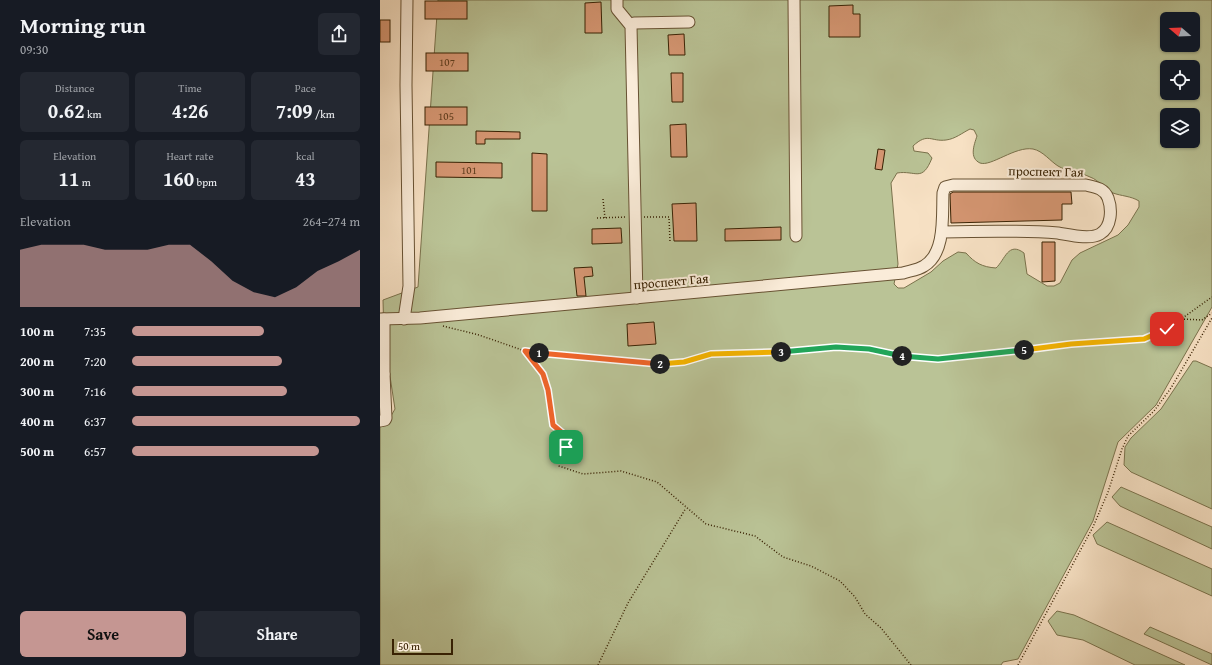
<!DOCTYPE html>
<html lang="en">
<head>
<meta charset="utf-8">
<style>
  :root { --surface:#171b24; --page:#242831; --text:#f1f3f6; --muted:#9ea1a6; --accent:#c59692 }
  body { margin:0; font-family:"Gentium Book Plus",serif; background:var(--page); color:var(--text); height:100vh; display:flex; flex-direction:column; font-size:15px; white-space:nowrap }
  * { box-sizing:border-box; margin:0 }
  p { font-size:13px; color:var(--muted) }
  .icon { flex:none; width:22px; height:22px; fill:none; stroke:currentColor; stroke-width:2; stroke-linecap:round; stroke-linejoin:round }
  .map { position:relative; flex:1; overflow:hidden }
  .side { display:flex; flex-direction:column; background:var(--surface); width:380px }
  .side>* { flex:none }
  .needle { width:26px; rotate:289deg }
  .tools { position:absolute; left:780px; top:12px; display:grid; gap:8px }
  .tools a { display:grid; place-items:center; width:40px; height:40px; border-radius:6px; background:var(--surface); box-shadow:0 1px 3px #0004; font-size:20px }
  .scale { position:absolute; left:12px; bottom:10px; width:61px; box-sizing:border-box; padding-left:4px; border:2px solid #392203; border-top:0; font-size:11px; line-height:14px; white-space:nowrap; color:#392203; -webkit-text-stroke:3px #faecd9; paint-order:stroke }
  .pin { position:absolute; display:grid; place-items:center; width:34px; height:34px; color:#fff; margin:-17px; border-radius:8px; box-shadow:0 2px 6px #0006 }
  .km { position:absolute; width:20px; height:20px; margin:-10px; border-radius:50%; background:#222; color:#fff; font-size:11px; line-height:20px; text-align:center }
  .round { display:grid; place-items:center; flex:none; width:42px; height:42px; border-radius:6px; background:var(--page) }
  .headline { display:flex; align-items:center; justify-content:space-between; height:68px; padding:0 20px }
  h1 { font-size:22px; font-weight:700; line-height:30px }
  .stats { display:grid; grid-template-columns:repeat(3,1fr); gap:6px; height:68px; padding:4px 20px }
  .stats div { display:grid; align-content:center; border-radius:6px; background:var(--page); text-align:center }
  .stats b { font-size:20px; font-weight:700 }
  .stats small { font-size:11px; font-weight:400 }
  .stats p { font-size:11px }
  .chart { height:112px; padding:8px 20px }
  .chart p { display:flex; justify-content:space-between }
  .chart svg { width:100%; height:72px; margin-top:4px; fill:var(--accent); opacity:.7 }
  .cta { display:flex; gap:8px; margin-top:auto; padding:8px 20px }
  .cta a { flex:1; height:46px; border-radius:6px; background:var(--accent); color:#111; font-size:16px; font-weight:700; line-height:46px; text-align:center }
  .cta a+a { background:var(--page); color:var(--text) }
  ul { padding:0 20px; list-style:none; font-size:13px }
  li { display:grid; grid-template-columns:64px 48px 1fr; align-items:center; height:30px }
  li i { height:10px; border-radius:5px; background:var(--accent) }
  main { display:flex; flex:1; min-height:0 }
  .map>svg:first-child { display:block }
</style>
</head>
<body>
<main>
<section class="side">
<div class="headline"><div><h1>Morning run</h1><p>09:30</p></div><a class="round"><svg class="icon" aria-label="share" viewBox="0 0 24 24"><path d="M12 15V3M7 8l5-5 5 5M5 13v7h14v-7"/></svg></a></div>
<div class="stats">
<div><p>Distance</p><b>0.62<small> km</small></b></div>
<div><p>Time</p><b>4:26</b></div>
<div><p>Pace</p><b>7:09<small> /km</small></b></div>
</div>
<div class="stats">
<div><p>Elevation</p><b>11<small> m</small></b></div>
<div><p>Heart rate</p><b>160<small> bpm</small></b></div>
<div><p>kcal</p><b>43</b></div>
</div>
<div class="chart"><p><span>Elevation</span>264–274 m</p>
<svg viewBox="0 0 160 44" preserveAspectRatio="none"><path d="M0 44V9L10 6L20 6L30 6L40 9L50 9L60 9L70 6L80 6L90 16L100 28L110 35L120 38L130 32L140 22L150 16L160 9V44z"/></svg>
</div>
<ul>
<li><b>100 m</b>7:35<i style="width:58%"></i></li>
<li><b>200 m</b>7:20<i style="width:66%"></i></li>
<li><b>300 m</b>7:16<i style="width:68%"></i></li>
<li><b>400 m</b>6:37<i style="width:100%"></i></li>
<li><b>500 m</b>6:57<i style="width:82%"></i></li>
</ul>
<div class="cta"><a>Save</a><a>Share</a></div>
</section>
<div class="map">
<svg width="832" height="665" viewBox="0 0 832 665">
  <rect width="100%" height="100%" fill="#f7e1c4"/>
  <filter id="stains"><feTurbulence type="fractalNoise" baseFrequency=".005" numOctaves="4"/><feColorMatrix values="0 0 0 0 .2 0 0 0 0 .09 0 0 0 0 .02 0 0 0 .5 -.17"/></filter>
  <radialGradient id="worn" r=".72"><stop offset=".6" stop-color="#630" stop-opacity="0"/><stop offset="1" stop-color="#630" stop-opacity=".3"/></radialGradient>
  <g fill="#bac396" stroke="#7a724c" fill-rule="evenodd">
    <path d="M58,0h774v307l-56,98 -38,37 -25,79 -75,138 -15,3 -2,3h-621v-243l8,-1 7,-12 -11,-72 -1,-37 35,-13zM787,19h26v26h-26zM787,67h26v26h-26zM787,115h26v26h-26zM590,129l4,1 3,6c-3,9 -8,22 3,27 11,4 35,-17 53,-14 10,2 17,12 25,17 10,6 22,6 32,11 9,3 15,13 23,16 8,3 18,3 26,8v6l-11,18 -10,10 -38,18 -8,7 -12,23 -6,3h-7l-20,-12 -3,-21c-16,-12 -19,7 -28,15 -14,-1 -21,-5 -30,-15l-8,-1 -15,9 -12,11 -27,16h-6l-4,-4 4,-20 -7,-81 6,-10c19,-3 25,10 35,-15l-4,-5 -14,-2 -1,-5c15,-14 18,-4 33,-6 9,-1 16,-7 24,-11z"/>
    <polygon points="813,361 816,361 832,368 832,509 751,472 744,465 745,447 751,438 781,409"/>
    <polygon points="741,487 832,527 832,549 740,506 732,497"/>
    <polygon points="727,522 832,569 832,596 717,544 713,535"/>
    <polygon points="677,611 694,615 805,665 755,665 703,640 677,635 668,621"/>
    <polygon points="770,627 832,654 832,665 764,634"/>
  </g>
  <g fill="#d59672" stroke="#392203">
    <rect x="45" y="1" width="42" height="18"/>
    <polygon points="221,2 222,33 205,33 205,3"/>
    <polygon points="473,5 473,14 480,14 480,37 449,37 449,6"/>
    <rect x="0" y="20" width="10" height="22"/>
    <polygon points="304,34 305,55 289,55 288,35"/>
    <rect x="46" y="53" width="42" height="18"/>
    <polygon points="291,73 303,73 303,102 292,102"/>
    <rect x="45" y="107" width="42" height="18"/>
    <polygon points="306,124 307,157 291,157 290,125"/>
    <polygon points="96,131 140,132 140,139 105,139 105,144 96,144"/>
    <polygon points="498,149 505,150 502,170 495,169"/>
    <polygon points="152,153 167,154 167,211 152,211"/>
    <polygon points="56,162 122,163 122,178 56,177"/>
    <polygon points="573,192 691,192 692,204 682,204 682,220 571,223 570,194"/>
    <polygon points="316,203 317,241 294,241 292,204"/>
    <polygon points="401,227 401,240 345,241 345,229"/>
    <polygon points="241,228 242,243 212,244 212,229"/>
    <polygon points="662,242 675,242 675,281 662,282"/>
    <polygon points="212,267 213,276 204,277 206,296 197,296 194,268"/>
    <polygon points="274,322 276,344 248,346 247,324"/>
  </g>
  <g fill="none" stroke-linecap="round" stroke-linejoin="round">
    <defs>
      <g id="minor">
        <polyline points="237,0 237,9 251,26 257,298"/>
        <polyline points="414,0 416,236"/>
        <polyline points="251,26 254,23 309,22"/>
        <path d="M0,319l40,-1 483,-45c6,-2 15,-3 21,-7 22,-13 18,-51 19,-73l2,-6 8,-2h133c9,2 18,3 22,13 4,11 4,29 -8,36 -10,6 -30,1 -42,-1 -39,-3 -77,-2 -116,-1"/>
        <polyline points="24,319 29,286 26,85 27,0"/>
        <polyline points="0,374 4,374 4,319"/>
        <polyline points="0,421 5,420 6,418 4,374"/>
      </g>
    </defs>
    <use href="#minor" stroke="#685233" stroke-width="13"/>
    <g stroke="#392203" stroke-width="1.5" stroke-dasharray="1 2" stroke-linecap="butt">
      <polyline points="223,199 225,218"/>
      <polyline points="264,217 289,217 290,242"/>
      <polyline points="217,218 246,217"/>
      <polyline points="801,319 822,320 832,313"/>
      <polyline points="63,326 99,335 145,351 179,356 218,358 283,364 304,362 331,354 402,352 456,347 489,349 517,356 558,359 691,344 764,339 787,329 832,297"/>
      <polyline points="146,352 163,374 168,390 173,425 186,436 186,447 178,460 179,466 203,474 241,471 277,482 326,524 375,536 403,557 431,566 460,581 475,597 485,614 501,628 531,665"/>
      <polyline points="218,665 248,603 306,508"/>
      <polyline points="638,665 713,527 728,492 742,449 748,436 774,411 791,388 832,318"/>
    </g>
    <use href="#minor" stroke="#faecd9" stroke-width="11"/>
  </g>
  <g fill="none" stroke-linecap="round" stroke-linejoin="round">
    <defs>
      <polyline id="split-1" points="159,353 145,351 163,374 168,390 173,425 186,436 186,447"/>
      <polyline id="split-2" points="159,353 280,364"/>
      <polyline id="split-3" points="280,364 304,362 331,354 401,352"/>
      <polyline id="split-4" points="401,352 456,347 489,349 522,356"/>
      <polyline id="split-5" points="522,356 558,359 644,350"/>
      <polyline id="split-6" points="644,350 691,344 764,339 787,329"/>
    </defs>
    <use href="#split-1" stroke="#fff" stroke-width="8"/>
    <use href="#split-2" stroke="#fff" stroke-width="8"/>
    <use href="#split-3" stroke="#fff" stroke-width="8"/>
    <use href="#split-4" stroke="#fff" stroke-width="8"/>
    <use href="#split-5" stroke="#fff" stroke-width="8"/>
    <use href="#split-6" stroke="#fff" stroke-width="8"/>
    <use href="#split-1" stroke="#f0652b" stroke-width="5"/>
    <use href="#split-2" stroke="#f0652b" stroke-width="5"/>
    <use href="#split-3" stroke="#f5b400" stroke-width="5"/>
    <use href="#split-4" stroke="#22a559" stroke-width="5"/>
    <use href="#split-5" stroke="#22a559" stroke-width="5"/>
    <use href="#split-6" stroke="#f5b400" stroke-width="5"/>
  </g>
  <g text-anchor="middle" stroke-width="4" stroke-linejoin="round" paint-order="stroke">
    <g font-size="11" fill="#603f1f">
      <text x="67" y="66">107</text>
      <text x="66" y="120">105</text>
      <text x="89" y="174">101</text>
    </g>
    <g font-size="13" fill="#392203" stroke="#faecd9">
      <text transform="translate(666 171) rotate(1)" y="5">проспект Гая</text>
      <text transform="translate(291 281) rotate(-5)" y="5">проспект Гая</text>
    </g>
  </g>
  <rect width="100%" height="100%" filter="url(#stains)"/>
  <rect width="100%" height="100%" fill="url(#worn)"/>
</svg>
<div class="tools">
<a><svg class="needle" viewBox="-14 -14 28 28"><path d="M0-13l5 13h-10z" fill="#e53935"/><path d="M0 13l5-13h-10z" fill="#9ea1a6"/></svg></a>
<a><svg class="icon" aria-label="locate" viewBox="0 0 24 24"><circle cx="12" cy="12" r="6"/><path d="M12 2v4M12 18v4M2 12h4M18 12h4"/></svg></a>
<a><svg class="icon" aria-label="layers" viewBox="0 0 24 24"><path d="M12 4l9 5-9 5-9-5zM3 14l9 5 9-5"/></svg></a>
</div>
<div class="scale">50 m</div>
<div class="pin" style="left:186px;top:447px;background:#1e9e55"><svg class="icon" aria-label="arrive" viewBox="0 0 24 24"><path d="M6 21V4h12l-3 4 3 4H6"/></svg></div>
<div class="pin" style="left:787px;top:329px;background:#d93025"><svg class="icon" aria-label="check" viewBox="0 0 24 24"><path d="M5 12l5 5 9-10"/></svg></div>
<b class="km" style="left:159px;top:353px">1</b>
<b class="km" style="left:280px;top:364px">2</b>
<b class="km" style="left:401px;top:352px">3</b>
<b class="km" style="left:522px;top:356px">4</b>
<b class="km" style="left:644px;top:350px">5</b>
</div>
</main>
</body>
</html>
